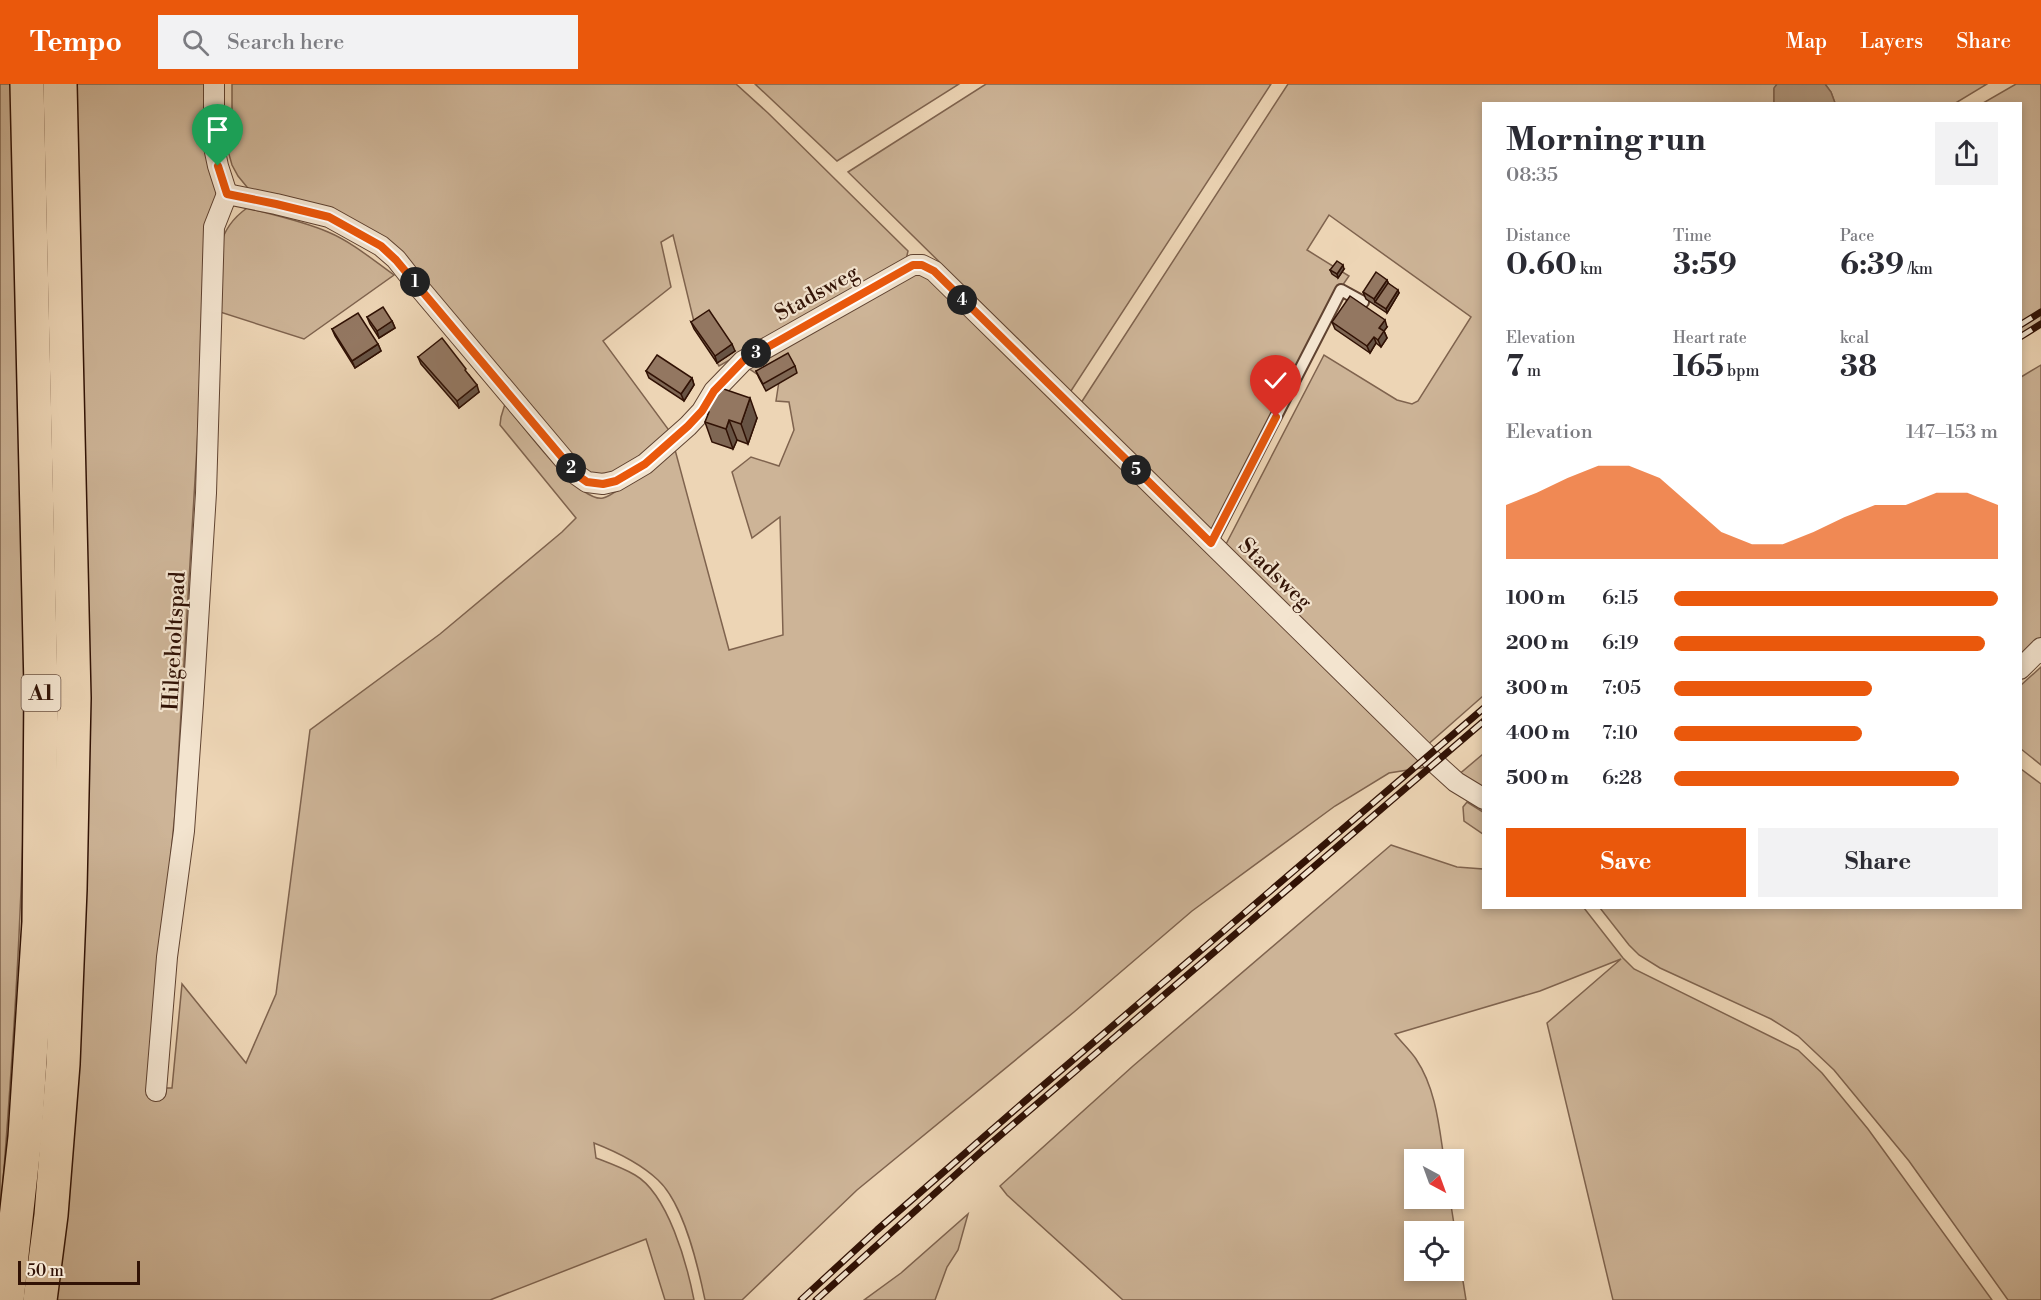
<!DOCTYPE html>
<html lang="en">
<head>
<meta charset="utf-8">
<style>
  :root { --surface:#fff; --page:#f2f2f3; --text:#2b2b33; --muted:#7c7c81; --accent:#ea580c }
  body { margin:0; font-family:"Libre Bodoni",serif; background:var(--page); color:var(--text); height:100vh; display:flex; flex-direction:column; font-size:22px; white-space:nowrap }
  * { box-sizing:border-box; margin:0 }
  p { font-size:20px; color:var(--muted) }
  .icon { flex:none; width:33px; height:33px; fill:none; stroke:currentColor; stroke-width:2; stroke-linecap:round; stroke-linejoin:round }
  .map { position:relative; flex:1; overflow:hidden }
  .panel { position:absolute; left:1482px; top:18px; width:540px; height:807px; display:flex; flex-direction:column; background:var(--surface); border-radius:0px; box-shadow:0 3px 9px #0003 }
  .panel>* { flex:none }
  .needle { width:39px; rotate:139deg }
  .tools { position:absolute; left:1404px; top:1065px; display:grid; gap:12px }
  .tools a { display:grid; place-items:center; width:60px; height:60px; border-radius:0px; background:var(--surface); box-shadow:0 3px 9px #0003; font-size:30px }
  .scale { position:absolute; left:18px; bottom:15px; width:122px; box-sizing:border-box; padding-left:6px; border:3px solid #311205; border-top:0; font-size:16px; line-height:21px; white-space:nowrap; color:#311205; -webkit-text-stroke:4px #f3e4cf; paint-order:stroke }
  .pin { position:absolute; display:grid; place-items:center; width:51px; height:51px; color:#fff; margin:-62px -26px; border-radius:50% 50% 50% 0; rotate:-45deg; box-shadow:0 0 6px #0007 }
  .pin .icon { rotate:45deg }
  .km { position:absolute; width:30px; height:30px; margin:-15px; border-radius:50%; background:#222; color:#fff; font-size:16px; line-height:30px; text-align:center }
  .round { display:grid; place-items:center; flex:none; width:63px; height:63px; border-radius:0px; background:var(--page) }
  .headline { display:flex; align-items:center; justify-content:space-between; height:102px; padding:0 24px }
  h1 { font-size:33px; font-weight:700; line-height:45px }
  .figures { display:grid; grid-template-columns:repeat(3,1fr); gap:9px; height:102px; padding:6px 24px }
  .figures div { display:grid; align-content:center }
  .figures b { font-size:30px; font-weight:700 }
  .figures small { font-size:16px; font-weight:400 }
  .figures p { font-size:16px }
  .chart { height:168px; padding:12px 24px }
  .chart p { display:flex; justify-content:space-between }
  .chart svg { width:100%; height:108px; margin-top:6px; fill:var(--accent); opacity:.7 }
  .cta { display:flex; gap:12px; margin-top:auto; padding:12px 24px }
  .cta a { flex:1; height:69px; border-radius:0px; background:var(--accent); color:#fff; font-size:24px; font-weight:700; line-height:69px; text-align:center }
  .cta a+a { background:var(--page); color:var(--text) }
  ul { padding:0 24px; list-style:none; font-size:20px }
  li { display:grid; grid-template-columns:96px 72px 1fr; align-items:center; height:45px }
  li i { height:15px; border-radius:8px; background:var(--accent) }
  header { display:flex; align-items:center; gap:36px; box-sizing:border-box; height:84px; padding:0 30px; background:var(--accent); color:#fff }
  header strong { font-size:28px }
  nav { display:flex; gap:33px; margin-inline-start:auto; font-size:21px }
  .search { width:420px; height:54px; background:var(--page); display:flex; align-items:center; gap:15px; box-sizing:border-box; padding:0 21px; border-radius:0px; color:var(--muted); font-size:22px }
  .map>svg:first-child { display:block }
</style>
</head>
<body>
<header>
<strong>Tempo</strong>
<div class="search"><svg class="icon" aria-label="search" viewBox="0 0 24 24"><circle cx="10" cy="10" r="6"/><path d="M15 15l6 6"/></svg>Search here</div>
<nav><a>Map</a><a>Layers</a><a>Share</a></nav>
</header>
<div class="map">
<svg width="2041" height="1216" viewBox="0 0 2041 1216">
  <rect width="100%" height="100%" fill="#edd5b5"/>
  <filter id="stains"><feTurbulence type="fractalNoise" baseFrequency=".00333" numOctaves="4"/><feColorMatrix values="0 0 0 0 .2 0 0 0 0 .09 0 0 0 0 .02 0 0 0 .5 -.17"/></filter>
  <radialGradient id="worn" r=".72"><stop offset=".6" stop-color="#630" stop-opacity="0"/><stop offset="1" stop-color="#630" stop-opacity=".3"/></radialGradient>
  <g fill="#cdb497" stroke="#7f634e" stroke-width="1.5" fill-rule="evenodd">
    <path d="M0,0h11c5,190 13,381 14,571 2,189 -10,377 -25,565z"/>
    <path d="M72,0h136l13,105 -13,75 -33,549 -13,132 -10,143h20l10,-104 64,79 30,-69 34,-264 130,-96 122,-102 14,-14 -76,-93 1,-8 4,-13c16,19 73,99 98,94 13,-2 58,-42 71,-52l55,204 54,-15 -3,-118 -28,21 -20,-66 19,-15 28,9 15,-36 -5,-28 -13,-1 5,-33 -18,10 -15,-10 173,-98 449,440 35,37 22,20 -38,6 -54,33 -143,105 -118,101 -217,178 -115,110h-37c-7,-34 -21,-96 -47,-120 -18,-17 -41,-28 -64,-37l2,15c13,5 27,10 39,17 33,19 52,89 59,125h-29l-19,-61 -156,61h-438z"/>
    <polygon points="232,0 736,0 768,29 908,167 906,176 719,282 695,242 673,151 661,158 671,203 603,257 671,349 615,393 584,390 411,182 251,108 238,92 232,81 228,67 232,27"/>
    <polygon points="755,0 959,0 837,77"/>
    <polygon points="986,0 1271,0 1069,310 1036,273 848,88"/>
    <polygon points="1288,0 1777,0 1774,5 1774,19 1484,20 1483,612 1425,663 1224,464 1324,271 1397,316 1412,320 1418,317 1471,233 1329,131 1307,166 1349,192 1333,215 1213,452 1079,322"/>
    <polygon points="1825,0 1987,0 1954,20 1835,19 1831,8"/>
    <polygon points="2016,0 2041,0 2041,240 2021,252 2020,20 1983,19"/>
    <path d="M247,124c27,7 55,13 81,24 24,10 45,28 66,43l-90,64 -84,-27c-1,-42 -11,-77 27,-104z"/>
    <polygon points="2041,281 2041,566 2021,584 2021,293"/>
    <polygon points="2041,583 2041,681 2021,665 2020,602"/>
    <polygon points="1483,670 1483,713 1457,692"/>
    <polygon points="2021,685 2041,700 2041,1216 2008,1216 1909,1077 1834,986 1798,952 1771,935 1660,884 1639,871 1629,861 1600,824 2020,824"/>
    <polygon points="1467,718 1483,728 1483,750 1464,737 1463,723"/>
    <path d="M1391,761l66,22 26,2 1,39h100l39,50 11,11 164,81 24,23 46,56 124,171h-379l-66,-277 74,-64 -81,32 -145,43c6,8 15,16 21,25 20,30 23,67 28,100l-30,1v38l36,1 16,101h-343l-116,-105 -7,-9 133,-120zM1414,1148h40v38h-40z"/>
    <polygon points="968,1130 958,1166 947,1183 935,1216 864,1216 901,1189"/>
  </g>
  <polygon fill="#ad9379" stroke="#7b5f4b" stroke-width="1.5" points="1777,0 1825,0 1831,8 1835,19 1774,19 1774,4"/>
  <g fill="none" stroke-linecap="round" stroke-linejoin="round">
    <defs>
      <polyline id="service" points="1211,459 1341,206 1363,218"/>
      <g id="minor">
        <polyline points="214,0 214,63 218,82 227,110"/>
        <polyline points="227,110 276,120 329,133 381,162 396,175 411,194 577,391 587,398 603,400 616,397 645,380 688,342 702,327 714,307 743,277 913,181 922,181 934,187 1434,678 1456,698 1484,715"/>
        <polyline points="2020,585 2041,564"/>
        <polyline points="156,1007 167,873 184,747 193,619 206,409 214,143 227,110"/>
      </g>
      <g id="motorway">
        <polyline points="7,1216 25,1053 39,838 41,603 27,0"/>
        <polyline points="40,1216 51,1131 63,980 70,805 74,614 60,0"/>
      </g>
    </defs>
    <use href="#service" stroke="#604331" stroke-width="14"/>
    <use href="#minor" stroke="#604331" stroke-width="22"/>
    <use href="#motorway" stroke="#311205" stroke-width="36"/>
    <use href="#service" stroke="#f3e4cf" stroke-width="10"/>
    <use href="#minor" stroke="#f3e4cf" stroke-width="20"/>
    <use href="#motorway" stroke="#edd5b5" stroke-width="33"/>
    <defs>
      <g id="rail">
        <polyline points="2020,241 2041,228"/>
        <polyline points="2020,253 2041,240"/>
        <polyline points="801,1216 877,1146 1025,1017 1484,624"/>
        <polyline points="816,1216 982,1067 1484,637"/>
      </g>
    </defs>
    <use href="#rail" stroke="#311205" stroke-width="7"/>
    <use href="#rail" stroke="#f3e4cf" stroke-width="4.5" stroke-dasharray="14" stroke-linecap="butt"/>
  </g>
  <g fill="#7e6653" stroke="#311205" stroke-width="1.5">
    <polygon points="1344,185 1338,194 1332,190 1330,186"/>
    <polygon points="1387,196 1388,199 1399,209 1387,229 1366,215 1363,208"/>
    <polygon points="367,233 392,237 395,244 379,254 370,240"/>
    <polygon points="691,238 735,267 717,279 694,245"/>
    <polygon points="1332,238 1387,243 1384,247 1387,254 1381,263 1376,259 1370,269 1335,245"/>
    <polygon points="332,245 378,260 381,267 355,284 335,252"/>
    <polygon points="418,273 469,291 479,308 459,324 421,280"/>
    <polygon points="795,282 797,289 766,307 759,294 756,287"/>
    <polygon points="646,287 692,294 694,301 684,317 649,294"/>
    <polygon points="706,327 757,334 748,360 737,356 733,365 712,358 705,338 708,332"/>
  </g>
  <g fill="#675344" stroke="#311205" stroke-width="1.5">
    <polygon points="1343,181 1344,185 1338,194 1337,190"/>
    <polygon points="1387,196 1390,203 1375,218 1374,215"/>
    <polygon points="1398,206 1399,209 1387,229 1386,225"/>
    <polygon points="1385,236 1387,243 1384,247 1387,254 1381,263 1378,256 1379,244"/>
    <polygon points="392,237 395,244 379,254 377,247"/>
    <polygon points="1374,253 1376,259 1370,269 1367,262"/>
    <polygon points="378,260 381,267 355,284 352,277"/>
    <polygon points="732,260 735,267 717,279 715,272"/>
    <polygon points="692,294 694,301 684,317 681,310"/>
    <polygon points="477,301 479,308 459,324 457,317"/>
    <polygon points="750,314 757,334 748,360 741,340"/>
    <polygon points="729,336 737,356 733,365 726,345"/>
  </g>
  <g fill="#937761" stroke="#311205" stroke-width="1.5">
    <polygon points="1337,177 1343,181 1337,190 1330,186"/>
    <polygon points="1376,188 1387,196 1374,215 1363,208"/>
    <polygon points="1388,199 1398,206 1386,225 1375,218"/>
    <polygon points="1350,212 1385,236 1379,244 1384,247 1378,256 1374,253 1367,262 1332,238"/>
    <polygon points="383,223 392,237 377,247 367,233"/>
    <polygon points="709,226 732,260 715,272 691,238"/>
    <polygon points="358,229 378,260 352,277 332,245"/>
    <polygon points="442,254 466,285 465,286 477,301 457,317 418,273"/>
    <polygon points="788,269 795,282 763,300 756,287"/>
    <polygon points="657,271 692,294 681,310 646,287"/>
    <polygon points="715,302 750,314 741,340 729,336 726,345 705,338 709,328 706,327"/>
  </g>
  <g fill="none" stroke-linecap="round" stroke-linejoin="round">
    <defs>
      <polyline id="route" points="218,82 227,110 276,120 329,133 381,162 396,176 411,194 577,391 587,398 603,400 616,397 645,380 688,342 702,327 714,307 743,277 913,181 922,181 934,187 1211,459 1276,333"/>
    </defs>
    <use href="#route" stroke="#fff" stroke-width="12"/>
    <use href="#route" stroke="#ea580c" stroke-width="8"/>
  </g>
  <g text-anchor="middle" stroke-width="4.5" stroke-linejoin="round" paint-order="stroke">
    <rect fill="#f3e4cf" stroke="#6b5142" stroke-width="1.5" x="21.5" y="591" width="39" height="36" rx="4.5"/>
    <g font-size="21" font-weight="bold" fill="#311205">
      <text x="41" y="616">A1</text>
    </g>
    <g font-size="22" fill="#311205" stroke="#f3e4cf">
      <text transform="translate(816 208) rotate(-29)" y="8">Stadsweg</text>
      <text transform="translate(1276 489) rotate(44)" y="8">Stadsweg</text>
      <text transform="translate(173 557) rotate(-87)" y="8">Hilgeholtspad</text>
    </g>
  </g>
  <rect width="100%" height="100%" filter="url(#stains)"/>
  <rect width="100%" height="100%" fill="url(#worn)"/>
</svg>
<div class="tools">
<a><svg class="needle" viewBox="-14 -14 28 28"><path d="M0-13l5 13h-10z" fill="#e53935"/><path d="M0 13l5-13h-10z" fill="#7c7c81"/></svg></a>
<a><svg class="icon" aria-label="locate" viewBox="0 0 24 24"><circle cx="12" cy="12" r="6"/><path d="M12 2v4M12 18v4M2 12h4M18 12h4"/></svg></a>
</div>
<div class="scale">50 m</div>
<div class="pin" style="left:218px;top:82px;background:#1e9e55"><svg class="icon" aria-label="arrive" viewBox="0 0 24 24"><path d="M6 21V4h12l-3 4 3 4H6"/></svg></div>
<div class="pin" style="left:1276px;top:333px;background:#d93025"><svg class="icon" aria-label="check" viewBox="0 0 24 24"><path d="M5 12l5 5 9-10"/></svg></div>
<b class="km" style="left:415px;top:198px">1</b>
<b class="km" style="left:571px;top:384px">2</b>
<b class="km" style="left:756px;top:269px">3</b>
<b class="km" style="left:962px;top:216px">4</b>
<b class="km" style="left:1136px;top:386px">5</b>
<section class="panel">
<div class="headline"><div><h1>Morning run</h1><p>08:35</p></div><a class="round"><svg class="icon" aria-label="share" viewBox="0 0 24 24"><path d="M12 15V3M7 8l5-5 5 5M5 13v7h14v-7"/></svg></a></div>
<div class="figures">
<div><p>Distance</p><b>0.60<small> km</small></b></div>
<div><p>Time</p><b>3:59</b></div>
<div><p>Pace</p><b>6:39<small> /km</small></b></div>
</div>
<div class="figures">
<div><p>Elevation</p><b>7<small> m</small></b></div>
<div><p>Heart rate</p><b>165<small> bpm</small></b></div>
<div><p>kcal</p><b>38</b></div>
</div>
<div class="chart"><p><span>Elevation</span>147–153 m</p>
<svg viewBox="0 0 160 44" preserveAspectRatio="none"><path d="M0 44V22L10 17L20 11L30 6L40 6L50 11L60 22L70 33L80 38L90 38L100 33L110 27L120 22L130 22L140 17L150 17L160 22V44z"/></svg>
</div>
<ul>
<li><b>100 m</b>6:15<i style="width:100%"></i></li>
<li><b>200 m</b>6:19<i style="width:96%"></i></li>
<li><b>300 m</b>7:05<i style="width:61%"></i></li>
<li><b>400 m</b>7:10<i style="width:58%"></i></li>
<li><b>500 m</b>6:28<i style="width:88%"></i></li>
</ul>
<div class="cta"><a>Save</a><a>Share</a></div>
</section>
</div>
</body>
</html>
